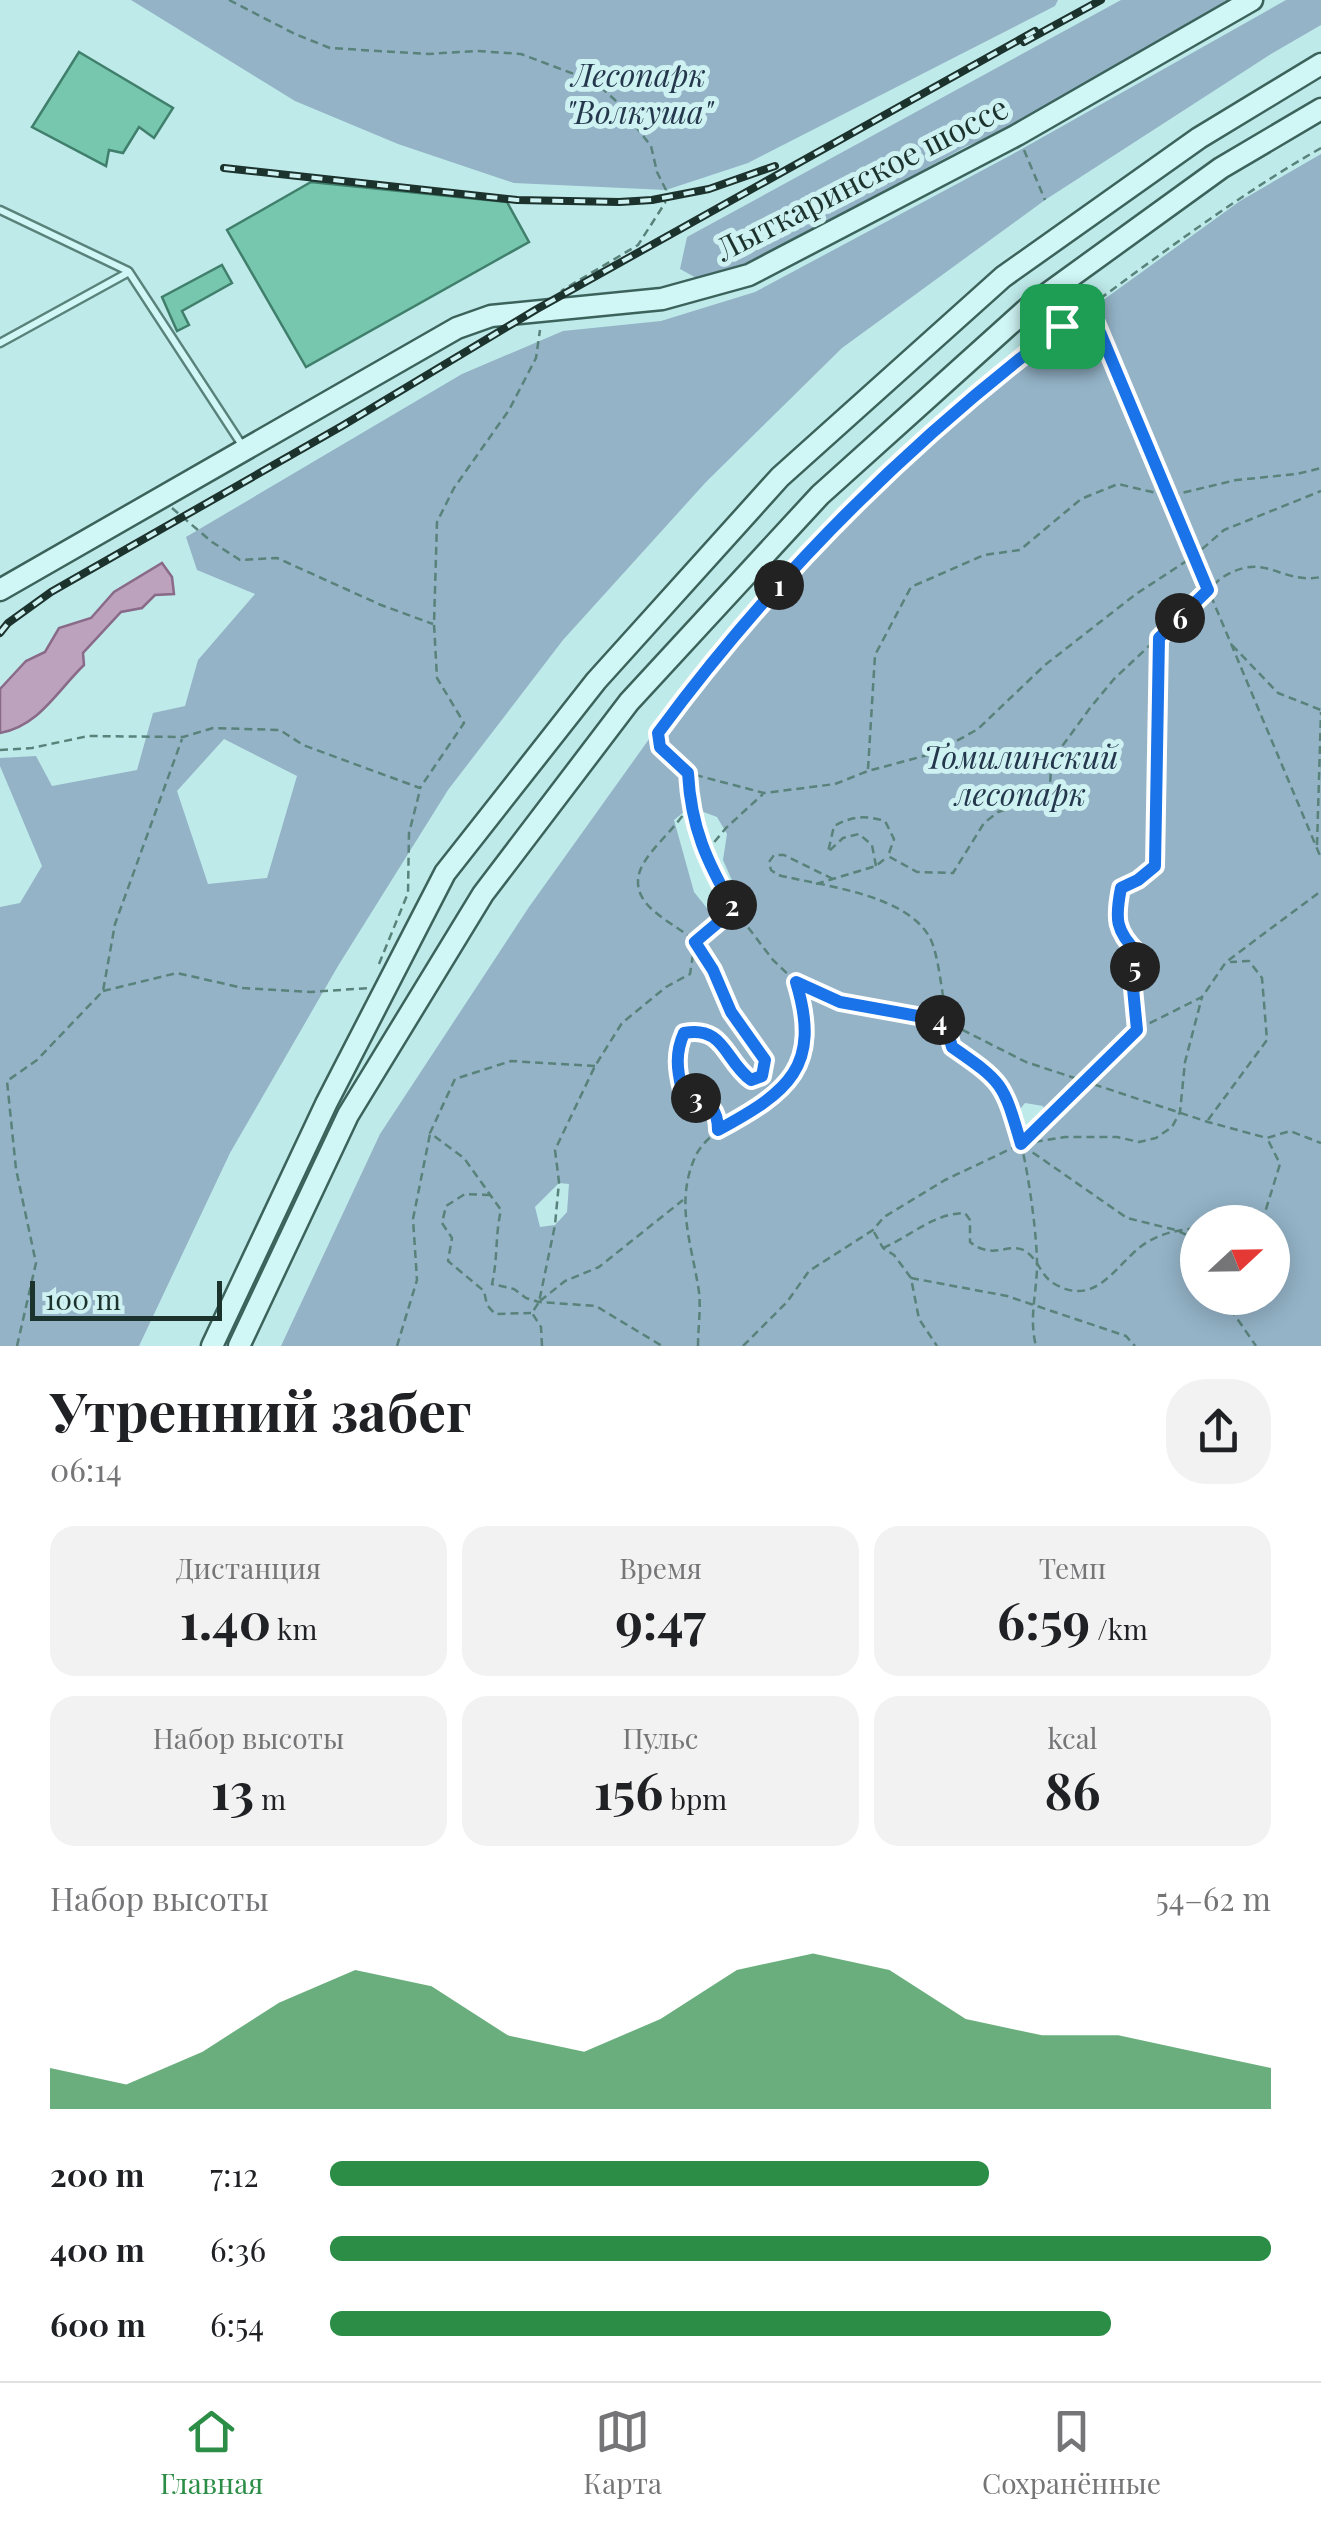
<!DOCTYPE html>
<html lang="ru">
<head>
<meta charset="utf-8">
<style>
  :root { --surface:#fff; --page:#f2f2f2; --text:#202124; --muted:#757577; --line:#e0e0e0; --accent:#2c8d47 }
  body { margin:0; font-family:"Playfair Display",serif; background:var(--page); color:var(--text); height:100vh; display:flex; flex-direction:column; font-size:38px; white-space:nowrap }
  * { box-sizing:border-box; margin:0 }
  p { font-size:32px; color:var(--muted) }
  .icon { flex:none; width:55px; height:55px; fill:none; stroke:currentColor; stroke-width:2; stroke-linecap:round; stroke-linejoin:round }
  .map { position:relative; height:1346px; overflow:hidden }
  .side { display:flex; flex-direction:column; background:var(--surface); flex:1 }
  .side>* { flex:none }
  .needle { width:65px; rotate:68deg }
  .controls { position:absolute; left:1180px; top:1205px; display:grid; gap:20px }
  .controls a { display:grid; place-items:center; width:110px; height:110px; border-radius:50%; background:var(--surface); box-shadow:0 5px 25px #0003; font-size:50px }
  .scale { position:absolute; left:30px; bottom:25px; width:192px; box-sizing:border-box; padding-left:10px; border:5px solid #1c322d; border-top:0; font-size:28px; line-height:35px; white-space:nowrap; color:#1c322d; -webkit-text-stroke:8px #cef2f2; paint-order:stroke }
  .pin { position:absolute; display:grid; place-items:center; width:85px; height:85px; color:#fff; margin:-42px; border-radius:20px; box-shadow:0 5px 15px #0006 }
  .km { position:absolute; width:50px; height:50px; margin:-25px; border-radius:50%; background:#222; color:#fff; font-size:28px; line-height:50px; text-align:center }
  .round { display:grid; place-items:center; flex:none; width:105px; height:105px; border-radius:40px; background:var(--page) }
  .summary { display:flex; align-items:center; justify-content:space-between; height:170px; padding:0 50px }
  h1 { font-size:55px; font-weight:700; line-height:75px }
  .metrics { display:grid; grid-template-columns:repeat(3,1fr); gap:15px; height:170px; padding:10px 50px }
  .metrics div { display:grid; align-content:center; border-radius:25px; background:var(--page); text-align:center }
  .metrics b { font-size:50px; font-weight:700 }
  .metrics small { font-size:28px; font-weight:400 }
  .metrics p { font-size:28px }
  .chart { height:280px; padding:20px 50px }
  .chart p { display:flex; justify-content:space-between }
  .chart svg { width:100%; height:180px; margin-top:10px; fill:var(--accent); opacity:.7 }
  ul { padding:0 50px; list-style:none; font-size:32px }
  li { display:grid; grid-template-columns:160px 120px 1fr; align-items:center; height:75px }
  li i { height:25px; border-radius:12px; background:var(--accent) }
  .dock { display:flex; justify-content:space-around; align-items:center; height:140px; border-top:2px solid var(--line); background:var(--surface); font-size:28px; color:var(--muted) }
  .dock a { display:grid; justify-items:center; gap:5px }
  .dock .selected { color:var(--accent) }
  .map>svg:first-child { display:block }
</style>
</head>
<body>
<div class="map">
<svg width="1321" height="1346" viewBox="0 0 1321 1346">
  <rect width="100%" height="100%" fill="#bfeaea"/>
  <g fill="#94b3c7" fill-rule="evenodd">
    <polygon points="131,0 1058,0 1055,6 748,163 666,190 514,183 398,144 295,101"/>
    <polygon points="1121,0 1227,0 992,137 967,146 744,269 700,280 680,269 687,237"/>
    <path d="M1286,0h35v25l-50,29 -226,146 -203,148 -136,134 -143,158 -115,150 -110,176 -108,187 -91,193h-139v-439l20,-4 22,-37 -42,-100v-8l36,-2 16,30 85,-16 16,-57 32,-7 13,-46 57,-66 -58,-24 -11,-33 276,-163 101,-43 98,-10 94,-29 256,-137zM224,739l73,37 -30,102 -59,6 -31,-93z"/>
    <path d="M1321,154v1192h-1040l99,-212 149,-227 128,-179 189,-205 206,-186 188,-136zM690,807l27,10 10,17 -4,26 19,43 -27,15 -21,-26 -20,-72zM1025,1103l18,3 5,18 -14,19 -22,-2 -5,-16zM559,1183l10,1 -2,28 -12,13 -15,2 -5,-20zM1198,1222h74v76h-74z"/>
  </g>
  <path fill="#bca2bc" stroke="#896a88" stroke-width="2.5" d="M162,563l10,14 2,17 -19,1 -13,13 -21,4 -38,41 1,12c-27,26 -45,61 -84,68v-44l26,-28 19,-9 14,-24 32,-10 23,-26z"/>
  <g fill="#77c7af" stroke="#407f6b" stroke-width="2.5">
    <polygon points="79,52 173,108 154,138 139,127 123,153 109,150 106,166 32,127"/>
    <polygon points="311,182 507,202 529,242 306,367 227,230"/>
    <polygon points="222,265 232,283 182,311 189,325 177,331 162,297"/>
  </g>
  <g fill="none" stroke-linecap="round" stroke-linejoin="round">
    <defs>
      <g id="service">
        <polyline points="0,210 128,271"/>
        <polyline points="0,343 129,272 242,445"/>
      </g>
      <g id="secondary">
        <polyline points="0,590 457,328 491,316 662,299 749,275 1017,135 1252,0"/>
        <polyline points="212,1346 326,1104 445,873 596,681 780,477 1003,277 1199,138 1321,64"/>
        <polyline points="239,1346 348,1115 483,894 629,702 820,495 1029,307 1221,168 1321,109"/>
      </g>
    </defs>
    <use href="#service" stroke="#58827a" stroke-width="11"/>
    <use href="#secondary" stroke="#3c635b" stroke-width="25"/>
    <g stroke="#58827a" stroke-width="2.5" stroke-dasharray="8 5" stroke-linecap="butt">
      <polyline points="229,0 295,34 330,48 428,54 478,51 521,54 595,82 615,100 651,146 657,172 666,190 665,203 638,245 561,291"/>
      <path d="M1321,148c-70,40 -136,88 -201,136 -57,42 -116,84 -169,130 -109,93 -208,203 -292,319l1,14 28,26 76,20 71,-9 33,-13 67,-18 43,-24 67,-64 91,-71 58,-38 30,-26 97,-39"/>
      <polyline points="1024,150 1045,200"/>
      <polyline points="1090,308 1321,858"/>
      <polyline points="172,508 212,542 240,560 277,558 381,605 433,624"/>
      <polyline points="1232,645 1278,693 1321,710"/>
      <polyline points="0,750 32,748 88,736 183,737 213,728 280,730 303,745 420,788 464,723 437,678 434,624 437,522 454,488 509,410 536,358 540,330"/>
      <polyline points="868,769 875,655 911,587 984,555 1020,550 1081,499 1118,484 1169,496 1236,480 1297,474 1321,468"/>
      <polyline points="688,773 690,804 704,855 734,909 773,960 796,982 840,1002 945,1021 1026,1062 1208,1122 1267,1138 1290,1131 1321,1143"/>
      <path d="M689,805c-11,24 -51,51 -51,76 -1,29 38,42 56,60 18,18 24,46 35,68 9,18 24,34 36,51l-3,15 -11,5c-25,-19 -28,-55 -67,-47 -9,21 -7,36 -2,58 21,11 36,12 36,39"/>
      <polyline points="1317,845 1321,712"/>
      <polyline points="706,852 726,828 763,794"/>
      <path d="M876,866l-4,-21 -13,-11 -16,4 -15,14 6,-26c19,-10 30,-11 51,-5l9,18 -6,17 29,16 36,1 31,-50 14,-11 44,-15 8,-12 1,-17 12,-23 27,-37 24,-29 106,-100c45,-30 59,6 101,-2"/>
      <path d="M833,879l-49,-24h-10l-5,7 2,8 7,5c44,11 131,19 153,65 10,22 13,79 21,107 14,9 34,19 45,31 24,28 41,152 40,191 -1,27 -8,50 -1,77"/>
      <polyline points="816,884 876,866 887,857"/>
      <polyline points="379,964 408,893 409,833 420,790"/>
      <polyline points="103,991 177,973 243,988 310,992 369,988"/>
      <polyline points="1138,1029 1202,997 1226,962 1321,891"/>
      <path d="M595,1066l-84,-5 -56,18 -25,54 34,25 37,52c-6,25 -3,48 -9,74l22,5 12,9 13,4 57,4 66,40"/>
      <polyline points="1208,1120 1267,1040 1262,978 1249,961 1230,962"/>
      <polyline points="1022,1144 1065,1137 1117,1137 1139,1142 1156,1138 1172,1127 1180,1112 1185,1062 1202,997"/>
      <polyline points="1022,1145 1127,1218 1176,1230 1198,1240"/>
      <polyline points="490,1195 465,1194 446,1206 442,1223 452,1238 448,1261 484,1291 487,1305 495,1314 531,1313"/>
      <polyline points="1224,1222 1235,1222"/>
      <polyline points="1262,1222 1280,1164 1268,1140"/>
      <polyline points="874,1232 883,1248 894,1255 911,1278 919,1319 937,1346"/>
      <path d="M883,1248c28,-12 51,-35 82,-35l5,7v22c25,20 41,-3 58,11 10,8 14,23 25,30 41,25 60,-14 86,-35 17,-14 37,-18 59,-20"/>
      <polyline points="911,1278 1007,1296 1126,1336 1135,1346"/>
      <polyline points="1223,1298 1256,1346"/>
      <polyline points="540,1301 565,1281 599,1267 683,1200"/>
      <polyline points="17,1346 36,1263 16,1169 7,1081 37,1060 103,991 115,924 182,739"/>
      <polyline points="397,1346 417,1280 413,1219 430,1134"/>
      <polyline points="542,1346 541,1327 532,1313 539,1302 555,1225 559,1182 555,1150 595,1066 622,1023 666,987 690,974 695,942 732,910"/>
      <path d="M698,1346c0,-18 3,-37 1,-54 -7,-48 -25,-90 -3,-137 9,-18 29,-29 47,-38 57,-33 72,-71 53,-135"/>
      <path d="M743,1346l44,-44 22,-31 64,-41 11,-13 61,-37 76,-36 116,-114 -5,-52 5,-25c-22,-22 -22,-35 -16,-65l34,-22 4,-228"/>
    </g>
    <use href="#service" stroke="#d1f6f6" stroke-width="6"/>
    <use href="#secondary" stroke="#d1f6f6" stroke-width="20"/>
    <defs>
      <g id="rail">
        <polyline points="1024,42 1101,0"/>
        <polyline points="224,168 517,200 619,202 652,200 709,189 775,166"/>
        <polyline points="0,633 8,623 51,592 342,426 537,309 1035,31"/>
      </g>
    </defs>
    <use href="#rail" stroke="#1c322d" stroke-width="8"/>
    <use href="#rail" stroke="#cef2f2" stroke-width="4" stroke-dasharray="11" stroke-linecap="butt"/>
  </g>
  <g fill="none" stroke-linecap="round" stroke-linejoin="round">
    <defs>
      <path id="route" d="M1089,306l119,284 -49,48 -4,228 -17,14 -17,8c-6,30 -6,43 17,65l-6,25 5,52 -116,114c-18,-61 -17,-61 -69,-97l-7,-26 -105,-19 -44,-20c26,85 -8,110 -78,148 0,-27 -15,-28 -36,-40 -5,-21 -7,-37 2,-57 40,-8 41,28 67,47l11,-4 3,-16 -34,-48 -18,-42 -18,-28 39,-33c-27,-47 -43,-81 -46,-136l-28,-26 -2,-14c121,-164 267,-307 431,-427z"/>
    </defs>
    <use href="#route" stroke="#fff" stroke-width="20"/>
    <use href="#route" stroke="#1a73e8" stroke-width="12"/>
  </g>
  <g text-anchor="middle" stroke-width="10" stroke-linejoin="round" paint-order="stroke">
    <g font-size="32" font-style="italic" fill="#24374d" stroke="#cef2f2">
      <text x="639" y="87">Лесопарк<tspan x="639" dy="37">"Волкуша"</tspan></text>
      <text x="1021" y="769">Томилинский<tspan x="1021" dy="37">лесопарк</tspan></text>
    </g>
    <g font-size="32" fill="#1c322d" stroke="#cef2f2">
      <text transform="translate(862 179) rotate(-27)" y="11">Лыткаринское шоссе</text>
    </g>
  </g>
</svg>
<div class="controls">
<a><svg class="needle" viewBox="-14 -14 28 28"><path d="M0-13l5 13h-10z" fill="#e53935"/><path d="M0 13l5-13h-10z" fill="#757577"/></svg></a>
</div>
<div class="scale">100 m</div>
<div class="pin" style="left:1062px;top:326px;background:#1e9e55"><svg class="icon" aria-label="arrive" viewBox="0 0 24 24"><path d="M6 21V4h12l-3 4 3 4H6"/></svg></div>
<b class="km" style="left:779px;top:585px">1</b>
<b class="km" style="left:732px;top:905px">2</b>
<b class="km" style="left:696px;top:1098px">3</b>
<b class="km" style="left:940px;top:1020px">4</b>
<b class="km" style="left:1135px;top:967px">5</b>
<b class="km" style="left:1180px;top:618px">6</b>
</div>
<section class="side">
<div class="summary"><div><h1>Утренний забег</h1><p>06:14</p></div><a class="round"><svg class="icon" aria-label="share" viewBox="0 0 24 24"><path d="M12 15V3M7 8l5-5 5 5M5 13v7h14v-7"/></svg></a></div>
<div class="metrics">
<div><p>Дистанция</p><b>1.40<small> km</small></b></div>
<div><p>Время</p><b>9:47</b></div>
<div><p>Темп</p><b>6:59<small> /km</small></b></div>
</div>
<div class="metrics">
<div><p>Набор высоты</p><b>13<small> m</small></b></div>
<div><p>Пульс</p><b>156<small> bpm</small></b></div>
<div><p>kcal</p><b>86</b></div>
</div>
<div class="chart"><p><span>Набор высоты</span>54–62 m</p>
<svg viewBox="0 0 160 44" preserveAspectRatio="none"><path d="M0 44V34L10 38L20 30L30 18L40 10L50 14L60 26L70 30L80 22L90 10L100 6L110 10L120 22L130 26L140 26L150 30L160 34V44z"/></svg>
</div>
<ul>
<li><b>200 m</b>7:12<i style="width:70%"></i></li>
<li><b>400 m</b>6:36<i style="width:100%"></i></li>
<li><b>600 m</b>6:54<i style="width:83%"></i></li>
</ul>
</section>
<nav class="dock">
<a class="selected"><svg class="icon" aria-label="home" viewBox="0 0 24 24"><path d="M3 11l9-7 9 7M6 9v11h12V9"/></svg>Главная</a>
<a><svg class="icon" aria-label="map" viewBox="0 0 24 24"><path d="M3 6l6-2 6 2 6-2v14l-6 2-6-2-6 2zM9 4v14M15 6v14"/></svg>Карта</a>
<a><svg class="icon" aria-label="saved" viewBox="0 0 24 24"><path d="M7 4h10v16l-5-4-5 4z"/></svg>Сохранённые</a>
</nav>
</body>
</html>
